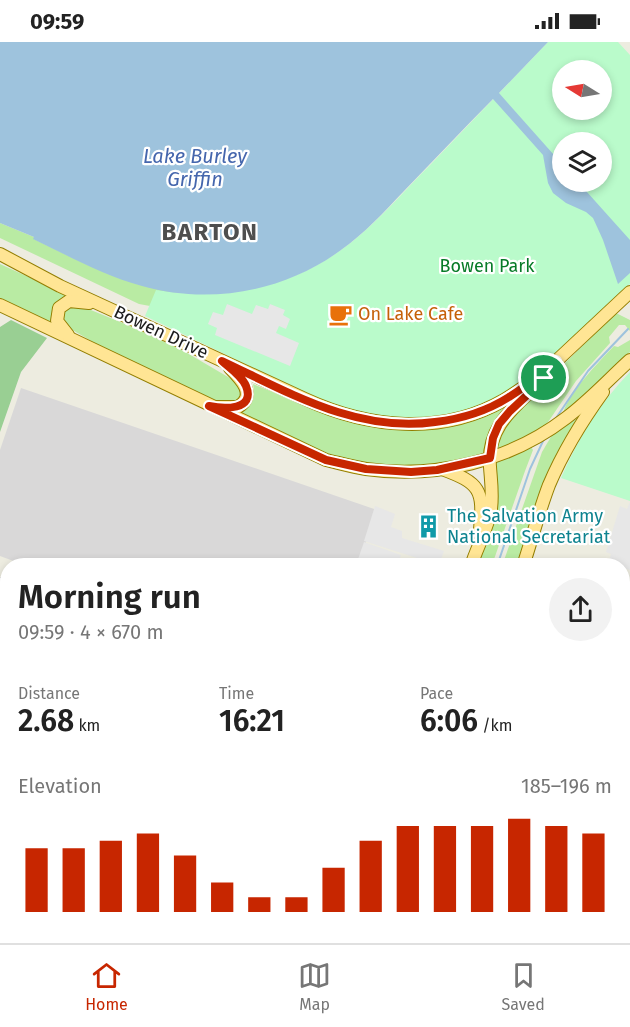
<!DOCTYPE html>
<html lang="en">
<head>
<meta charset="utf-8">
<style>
  :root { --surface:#fff; --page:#f2f2f2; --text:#222; --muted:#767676; --line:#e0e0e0; --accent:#c72600 }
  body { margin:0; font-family:"Fira Sans",sans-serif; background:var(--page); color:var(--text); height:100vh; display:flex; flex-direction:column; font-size:22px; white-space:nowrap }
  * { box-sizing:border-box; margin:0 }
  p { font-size:20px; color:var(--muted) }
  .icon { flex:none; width:33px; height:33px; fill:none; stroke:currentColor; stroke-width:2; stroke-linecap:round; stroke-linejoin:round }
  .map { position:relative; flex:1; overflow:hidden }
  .side { position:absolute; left:0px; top:516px; width:630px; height:386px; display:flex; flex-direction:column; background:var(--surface); border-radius:24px 24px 0 0; box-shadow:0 3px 9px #0003 }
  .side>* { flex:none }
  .needle { width:39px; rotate:281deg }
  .controls { position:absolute; left:552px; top:18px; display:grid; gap:12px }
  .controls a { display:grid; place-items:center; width:60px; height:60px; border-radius:50%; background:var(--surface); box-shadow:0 3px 9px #0003; font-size:30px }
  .pin { position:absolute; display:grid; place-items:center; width:51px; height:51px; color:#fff; margin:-26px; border:3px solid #fff; border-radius:50%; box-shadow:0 2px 6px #0007 }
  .round { display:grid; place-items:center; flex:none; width:63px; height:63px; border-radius:32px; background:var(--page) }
  .head { display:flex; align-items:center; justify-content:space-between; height:102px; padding:0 18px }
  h1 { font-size:33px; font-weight:600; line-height:45px }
  .metrics { display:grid; grid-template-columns:repeat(3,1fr); gap:9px; height:102px; padding:6px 18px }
  .metrics div { display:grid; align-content:center }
  .metrics b { font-size:30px; font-weight:600 }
  .metrics small { font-size:16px; font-weight:400 }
  .metrics p { font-size:16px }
  .chart { height:168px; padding:12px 18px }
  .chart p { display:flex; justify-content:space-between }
  .chart svg { width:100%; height:108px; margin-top:6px; stroke:var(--accent); stroke-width:6 }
  .status { display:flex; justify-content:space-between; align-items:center; height:42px; padding:0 30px; background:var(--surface); direction:ltr }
  .status svg { height:16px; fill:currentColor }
  .dock { display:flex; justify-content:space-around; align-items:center; height:84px; border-top:2px solid var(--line); background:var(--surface); font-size:16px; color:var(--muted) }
  .dock a { display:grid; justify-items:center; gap:3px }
  .dock .on { color:var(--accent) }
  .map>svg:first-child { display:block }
</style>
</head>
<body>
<div class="status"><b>09:59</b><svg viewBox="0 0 49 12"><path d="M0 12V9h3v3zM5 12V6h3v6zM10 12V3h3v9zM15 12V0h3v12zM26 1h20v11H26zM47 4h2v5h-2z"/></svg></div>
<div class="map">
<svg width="630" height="901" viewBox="0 0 630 901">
  <rect width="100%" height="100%" fill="#edece0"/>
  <g fill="#d9d8d8">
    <polygon points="21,346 377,468 358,523 27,524 0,514 0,408"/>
    <polygon points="0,563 8,566 7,737 3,737 0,727"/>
    <polygon points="630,644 630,745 623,743 622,666"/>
    <polygon points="623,755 630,757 630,862 626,875 630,877 630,901 544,901 546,894 622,894"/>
  </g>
  <g fill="#b9eba3">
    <path d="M0,181l34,14v2c58,28 98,50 164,56l-48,11 -11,-2 -139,-66z"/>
    <path d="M0,222l68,31c-11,8 -19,13 -16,29l-52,-24z"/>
    <polygon points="70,262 81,264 135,286 182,308 240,342 242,357 227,363 176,342 122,317 64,283 61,273"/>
    <polygon points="616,271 630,278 630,289 625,283 619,283 609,295 610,301 576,339 546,383 497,410 496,399 513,372"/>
    <path d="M630,298v12l-58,56 -9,5c7,-22 35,-50 51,-67l4,1z"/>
    <path d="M253,342l88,35 48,9 6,1 114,-25 -21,49 -39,12 -55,3 -62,-11 -95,-44c14,-3 19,-15 16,-29z"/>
    <polygon points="576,377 519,523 502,524 542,410 552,393"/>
    <polygon points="531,405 533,408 525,429 492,523 477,524 493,422"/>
    <polygon points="26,894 190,894 188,901 27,901"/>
  </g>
  <polygon fill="#99cf93" points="11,278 47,296 21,330 0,390 0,285"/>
  <g fill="#bafbcb" fill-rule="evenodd">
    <path d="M548,0h70l12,13v229l-71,67 -43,36 -30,16 -21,8 -51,8 -38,-2 -55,-17 -176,-84 11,-26c71,11 140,-3 197,-49 28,-23 52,-51 78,-77 39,-41 78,-81 117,-122zM562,28h40v40h-40zM562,100h40v40h-40z"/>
    <path d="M630,330v129l-69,-23c17,-40 39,-75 69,-106z"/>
  </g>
  <g fill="#e7e7e7">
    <polygon points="227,262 252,272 256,263 268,267 270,262 285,268 283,273 290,277 286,287 279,284 276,291 299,301 290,324 215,293 217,286 208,282 213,270 223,273"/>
    <polygon points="630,460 630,528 623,526 622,524 608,521 611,512 606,510 620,464 627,467"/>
    <polygon points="375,464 395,472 391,485 402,489 402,496 444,509 439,523 364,499"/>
    <polygon points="364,500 401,513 397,523 356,523"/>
  </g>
  <path fill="#9ec3dd" d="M0,0h548l-49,51 63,71v18h16l52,58v33l-12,11 -15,-44 -10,-22 -7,-6 -20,-9 -13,-10 -5,-10 -5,-28 -50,-56c-30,30 -59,61 -89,92 -20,21 -39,42 -63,59 -57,42 -132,55 -199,36 -38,-10 -73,-30 -109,-47l1,-2 -34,-14z"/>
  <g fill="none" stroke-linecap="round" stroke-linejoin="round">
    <g stroke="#9ec3dd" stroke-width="2">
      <polyline points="554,379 588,329 628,287"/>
      <polyline points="497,524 530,427 544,397"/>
      <polyline points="371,901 373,894"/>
    </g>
    <defs>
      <g id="minor">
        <polyline points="0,540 8,543"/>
        <polyline points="622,647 630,624"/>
        <polyline points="622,749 630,751"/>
        <polyline points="0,763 8,763"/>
        <polyline points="0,888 3,901"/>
        <polyline points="419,894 420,894"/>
        <polyline points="433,894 454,901"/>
        <polyline points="204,901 206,894"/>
        <polyline points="538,901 540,894"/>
      </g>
      <g id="major">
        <path d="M0,212l60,32 245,113c63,29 137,37 199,1 19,-11 36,-25 52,-39"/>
        <path d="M0,263l326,155c13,3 27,7 40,9 70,10 144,-8 200,-51 23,-17 43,-39 64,-58"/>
        <polyline points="68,293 57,279 59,266 69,259 89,261"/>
        <polyline points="552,323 630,250"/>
        <path d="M217,365h21c19,-12 3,-28 -8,-39"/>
        <path d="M442,427c38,14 42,21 38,60"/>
        <path d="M471,524c6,-19 17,-38 20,-57 2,-15 0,-28 -1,-42 -3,-39 21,-57 46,-81"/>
        <path d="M523,524c9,-27 16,-55 26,-81 14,-33 33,-64 54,-93"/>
        <polyline points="345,901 347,894"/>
        <polyline points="397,901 400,894"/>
      </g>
    </defs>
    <use href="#minor" stroke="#a2a2a2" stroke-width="10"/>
    <use href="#major" stroke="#937e00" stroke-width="14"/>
    <use href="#minor" stroke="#fff" stroke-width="9"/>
    <use href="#major" stroke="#ffe594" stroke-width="12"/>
  </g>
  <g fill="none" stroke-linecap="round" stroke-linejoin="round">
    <defs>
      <path id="route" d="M222,319c68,32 135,72 213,61 26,-3 52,-11 74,-25 17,-10 31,-23 47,-36l-16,22 -30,28 -11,13 -6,14 -3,20 -53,12 -26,2 -45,-3 -40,-9 -117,-54c14,3 47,5 37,-20 -4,-10 -16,-18 -24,-25z"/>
    </defs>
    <use href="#route" stroke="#fff" stroke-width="12"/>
    <use href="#route" stroke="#c72600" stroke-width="8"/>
  </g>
  <defs>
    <symbol id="cafe-bare" viewBox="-9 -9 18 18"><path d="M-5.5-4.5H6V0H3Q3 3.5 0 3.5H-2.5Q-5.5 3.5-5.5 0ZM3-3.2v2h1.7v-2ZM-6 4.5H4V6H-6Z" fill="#e8710a" stroke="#fff" stroke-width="2.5" paint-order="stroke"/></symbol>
    <symbol id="building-bare" viewBox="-9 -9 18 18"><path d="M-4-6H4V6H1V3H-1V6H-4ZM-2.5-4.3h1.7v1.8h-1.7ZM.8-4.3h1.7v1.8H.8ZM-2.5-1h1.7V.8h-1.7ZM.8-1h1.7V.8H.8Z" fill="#0f9aa8" stroke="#fff" stroke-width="2.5" paint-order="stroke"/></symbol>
  </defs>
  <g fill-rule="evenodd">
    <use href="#cafe-bare" x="324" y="256" width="33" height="33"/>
    <use href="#building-bare" x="412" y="468" width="33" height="33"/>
  </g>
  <g text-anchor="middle" stroke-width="4.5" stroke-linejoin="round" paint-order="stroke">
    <g font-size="18" fill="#077b27" stroke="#fff">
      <text x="487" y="230">Bowen Park</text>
    </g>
    <g font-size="18" fill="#c56008" stroke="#fff" text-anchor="start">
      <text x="358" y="278">On Lake Cafe</text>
    </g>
    <g font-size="18" fill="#1b1b1b" stroke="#fff">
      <text transform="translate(161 290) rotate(25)" y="6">Bowen Drive</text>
    </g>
    <g font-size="18" fill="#0d838f" stroke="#fff" text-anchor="start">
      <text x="447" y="480">The Salvation Army<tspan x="447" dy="21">National Secretariat</tspan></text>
    </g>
    <g font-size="20" font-style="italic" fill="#4566ad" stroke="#fff">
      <text x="195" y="121">Lake Burley<tspan x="195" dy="23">Griffin</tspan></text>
    </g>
    <g font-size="24" font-weight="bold" letter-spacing="1.5" fill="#4e4e4e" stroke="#fff">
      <text x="210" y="198">BARTON</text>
    </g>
  </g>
</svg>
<div class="controls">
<a><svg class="needle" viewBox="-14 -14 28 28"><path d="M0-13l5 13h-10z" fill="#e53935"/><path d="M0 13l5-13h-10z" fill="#767676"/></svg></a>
<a><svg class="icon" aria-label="layers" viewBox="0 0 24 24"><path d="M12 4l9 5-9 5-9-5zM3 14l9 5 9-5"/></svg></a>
</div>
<div class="pin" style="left:544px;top:336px;background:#1e9e55"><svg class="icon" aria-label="arrive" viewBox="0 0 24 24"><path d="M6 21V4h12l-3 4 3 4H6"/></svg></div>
<section class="side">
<div class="head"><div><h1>Morning run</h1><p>09:59 · 4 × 670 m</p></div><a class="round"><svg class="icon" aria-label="share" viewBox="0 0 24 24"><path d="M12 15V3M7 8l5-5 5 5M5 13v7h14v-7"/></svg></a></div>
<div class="metrics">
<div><p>Distance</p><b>2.68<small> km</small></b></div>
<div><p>Time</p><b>16:21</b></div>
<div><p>Pace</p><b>6:06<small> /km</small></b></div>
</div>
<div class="chart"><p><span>Elevation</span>185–196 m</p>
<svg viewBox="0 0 160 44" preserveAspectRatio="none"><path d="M5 44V18M15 44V18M25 44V15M35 44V12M45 44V21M55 44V32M65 44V38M75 44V38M85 44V26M95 44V15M105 44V9M115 44V9M125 44V9M135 44V6M145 44V9M155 44V12"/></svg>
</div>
</section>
</div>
<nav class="dock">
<a class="on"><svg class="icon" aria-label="home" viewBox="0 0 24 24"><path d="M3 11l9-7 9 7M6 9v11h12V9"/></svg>Home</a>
<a><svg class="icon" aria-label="map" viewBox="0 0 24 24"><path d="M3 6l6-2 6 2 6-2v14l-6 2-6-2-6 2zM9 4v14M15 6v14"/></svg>Map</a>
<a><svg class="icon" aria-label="saved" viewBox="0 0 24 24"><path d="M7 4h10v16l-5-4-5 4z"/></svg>Saved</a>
</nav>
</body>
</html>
